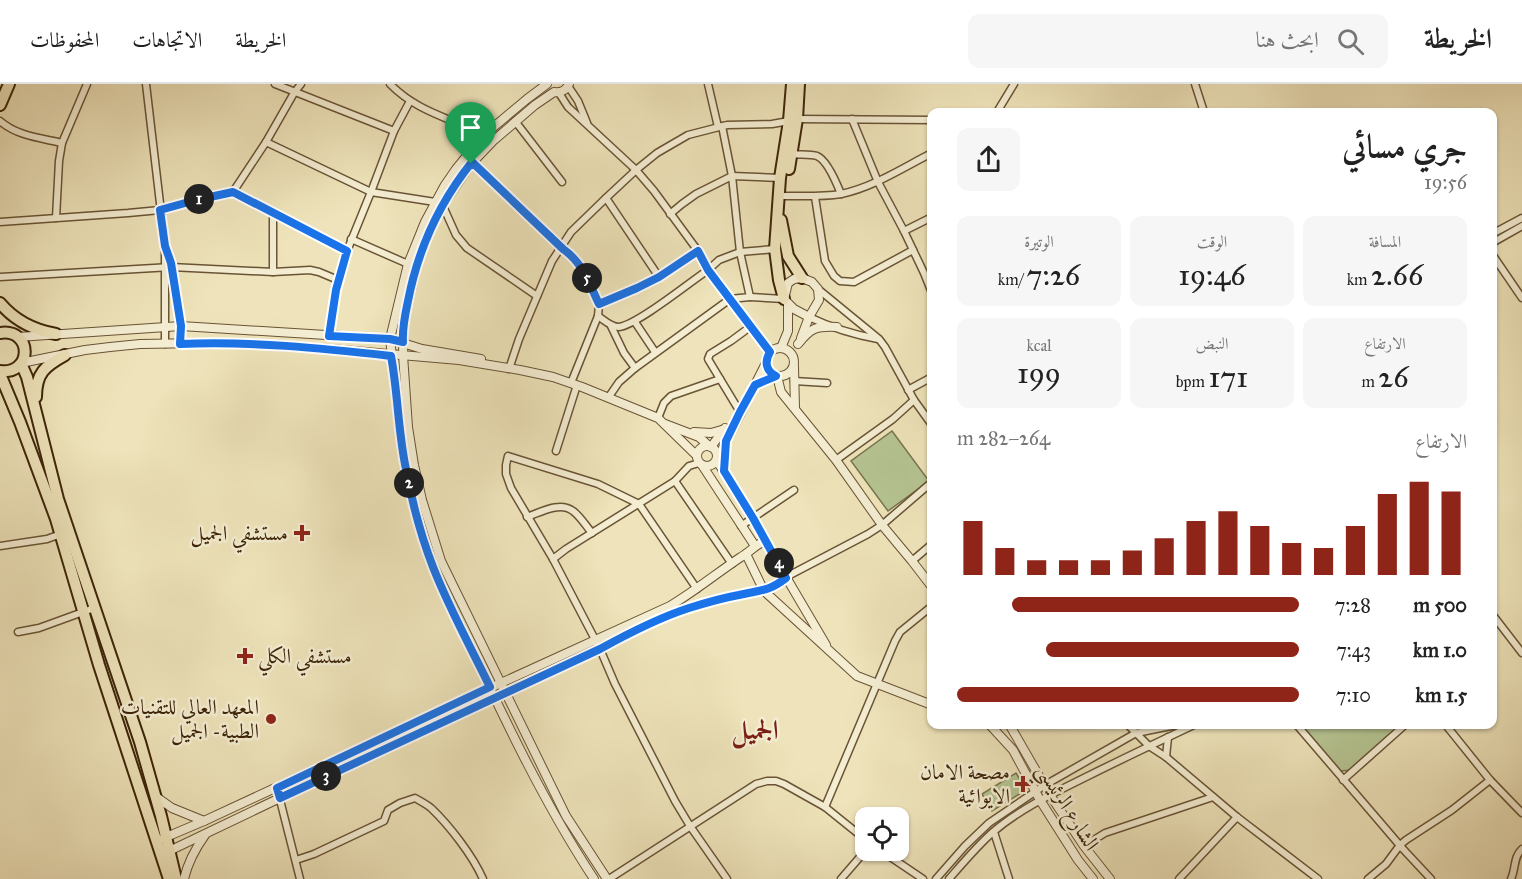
<!DOCTYPE html>
<html lang="ar">
<head>
<meta charset="utf-8">
<style>
  :root { --surface:#fff; --page:#f6f6f6; --text:#222; --muted:#767676; --line:#e0e0e0; --accent:#8f2418 }
  body { margin:0; font-family:"IM FELL Great Primer",Amiri,serif; background:var(--page); color:var(--text); direction:rtl; height:100vh; display:flex; flex-direction:column; font-size:22px; white-space:nowrap }
  * { box-sizing:border-box; margin:0 }
  p { font-size:20px; color:var(--muted) }
  .icon { flex:none; width:33px; height:33px; fill:none; stroke:currentColor; stroke-width:2; stroke-linecap:round; stroke-linejoin:round }
  .map { position:relative; flex:1; overflow:hidden; direction:ltr }
  .details { position:absolute; left:927px; top:24px; width:570px; height:621px; display:flex; flex-direction:column; background:var(--surface); border-radius:12px; box-shadow:0 2px 4px #0004; direction:rtl }
  .details>* { flex:none }
  .controls { position:absolute; left:855px; top:723px; display:grid; gap:12px }
  .controls a { display:grid; place-items:center; width:54px; height:54px; border-radius:12px; background:var(--surface); box-shadow:0 2px 4px #0004; font-size:30px }
  .pin { position:absolute; display:grid; place-items:center; width:51px; height:51px; color:#fff; margin:-62px -26px; border-radius:50% 50% 50% 0; rotate:-45deg; box-shadow:0 0 6px #0007 }
  .pin .icon { rotate:45deg }
  .km { position:absolute; width:30px; height:30px; margin:-15px; border-radius:50%; background:#222; color:#fff; font-size:16px; line-height:30px; text-align:center }
  .round { display:grid; place-items:center; flex:none; width:63px; height:63px; border-radius:12px; background:var(--page) }
  .head { display:flex; align-items:center; justify-content:space-between; height:102px; padding:0 30px }
  h1 { font-size:33px; font-weight:600; line-height:45px }
  .figures { display:grid; grid-template-columns:repeat(3,1fr); gap:9px; height:102px; padding:6px 30px }
  .figures div { display:grid; align-content:center; border-radius:12px; background:var(--page); text-align:center }
  .figures b { font-size:30px; font-weight:600 }
  .figures small { font-size:16px; font-weight:400 }
  .figures p { font-size:16px }
  .chart { height:168px; padding:12px 30px }
  .chart p { display:flex; justify-content:space-between }
  .chart svg { width:100%; height:108px; margin-top:6px; stroke:var(--accent); stroke-width:6 }
  ul { padding:0 30px; list-style:none; font-size:20px }
  li { display:grid; grid-template-columns:96px 72px 1fr; align-items:center; height:45px }
  li i { height:15px; border-radius:8px; background:var(--accent) }
  header { display:flex; align-items:center; gap:36px; box-sizing:border-box; height:84px; padding:0 30px; background:var(--surface); border-bottom:2px solid var(--line) }
  header strong { font-size:28px }
  nav { display:flex; gap:33px; margin-inline-start:auto; font-size:21px }
  .search { width:420px; height:54px; background:var(--page); display:flex; align-items:center; gap:15px; box-sizing:border-box; padding:0 21px; border-radius:12px; color:var(--muted); font-size:22px }
  .map>svg:first-child { display:block }
</style>
</head>
<body>
<header>
<strong>الخريطة</strong>
<div class="search"><svg class="icon" aria-label="search" viewBox="0 0 24 24"><circle cx="10" cy="10" r="6"/><path d="M15 15l6 6"/></svg>ابحث هنا</div>
<nav><a>الخريطة</a><a>الاتجاهات</a><a>المحفوظات</a></nav>
</header>
<div class="map">
<svg width="1522" height="795" viewBox="0 0 1522 795">
  <rect width="100%" height="100%" fill="#eee3ba"/>
  <filter id="stains"><feTurbulence type="fractalNoise" baseFrequency=".00333" numOctaves="4"/><feColorMatrix values="0 0 0 0 .2 0 0 0 0 .09 0 0 0 0 .02 0 0 0 .5 -.17"/></filter>
  <radialGradient id="worn" r=".72"><stop offset=".6" stop-color="#630" stop-opacity="0"/><stop offset="1" stop-color="#630" stop-opacity=".3"/></radialGradient>
  <g fill="#b5c492" stroke="#79744e" stroke-width="1.5">
    <polygon points="892,347 929,397 888,427 851,377"/>
    <polygon points="1300,641 1403,641 1351,686 1341,687"/>
    <polygon points="1016,689 1026,706 992,727 982,710"/>
  </g>
  <g fill="none" stroke-linecap="round" stroke-linejoin="round">
    <defs>
      <g id="minor">
        <polyline points="146,0 165,162 165,260"/>
        <polyline points="275,0 394,47"/>
        <path d="M390,0c27,28 61,34 94,51"/>
        <polyline points="708,0 718,43"/>
        <polyline points="1195,0 1204,28"/>
        <polyline points="568,2 578,17 587,39"/>
        <polyline points="559,9 568,23 636,86 654,107 698,167 708,186 770,268"/>
        <polyline points="997,28 1014,0"/>
        <polyline points="797,35 932,36"/>
        <polyline points="852,35 878,98 904,147"/>
        <path d="M0,37c17,15 41,17 62,22"/>
        <polyline points="515,37 562,98"/>
        <polyline points="266,58 371,108 435,118"/>
        <path d="M792,70c7,1 18,0 25,2 10,4 20,28 24,38"/>
        <path d="M472,78l91,87c19,14 26,34 36,55"/>
        <polyline points="233,108 266,58 294,9 301,0"/>
        <path d="M784,112c19,0 38,1 57,-2 33,-7 61,-26 91,-41"/>
        <polyline points="815,113 825,177 834,192 840,197 854,198 913,166"/>
        <polyline points="606,114 659,193"/>
        <polyline points="443,122 456,151 467,164 537,212"/>
        <polyline points="670,130 682,120 696,110 732,92 780,94"/>
        <polyline points="932,133 904,147 924,189 932,209"/>
        <polyline points="56,134 59,77 62,59 87,0"/>
        <polyline points="0,138 128,129 160,126 196,116 233,108 347,167"/>
        <polyline points="1492,150 1522,134"/>
        <polyline points="351,155 408,180"/>
        <polyline points="1492,159 1522,142"/>
        <path d="M167,168c9,25 14,66 13,92"/>
        <polyline points="1492,170 1522,214"/>
        <polyline points="273,188 273,129"/>
        <polyline points="0,193 171,183 273,188 310,186 319,188 338,196"/>
        <polyline points="818,205 879,255 885,263 914,316 932,341"/>
        <polyline points="750,213 784,215"/>
        <path d="M598,232c6,4 13,11 21,11 18,-2 71,-45 89,-57l11,-10 21,-8 35,-3"/>
        <path d="M809,233c21,10 46,18 69,22"/>
        <polyline points="635,238 655,268"/>
        <polyline points="611,242 624,269 635,284"/>
        <polyline points="329,252 336,206 347,167 371,108 394,47 410,17"/>
        <polyline points="509,285 519,255 552,177 571,148 606,114 636,86 657,69 688,51 727,41 772,40 789,37"/>
        <polyline points="794,297 827,299"/>
        <polyline points="571,299 598,232 599,220 637,204 659,193 698,167"/>
        <polyline points="908,306 932,293"/>
        <polyline points="608,314 619,298 635,284 730,215 750,213 740,168 732,92 722,42"/>
        <polyline points="740,328 708,275 710,270 731,257 750,243"/>
        <polyline points="658,334 664,319 671,312 720,295"/>
        <polyline points="556,367 577,301"/>
        <polyline points="836,376 893,335 914,316"/>
        <polyline points="699,379 689,382 675,397 566,465 553,475 600,565 615,600 675,717 690,742 727,795"/>
        <polyline points="675,397 732,480"/>
        <path d="M527,433c14,-5 33,-16 46,-6 7,5 13,15 19,22"/>
        <polyline points="741,442 794,406"/>
        <polyline points="0,462 47,455 61,450"/>
        <polyline points="553,475 511,404 506,390 506,381 508,372 598,400 639,420 697,505"/>
        <polyline points="912,477 932,460"/>
        <polyline points="786,493 868,450 882,441 932,398"/>
        <polyline points="1492,530 1522,569"/>
        <polyline points="18,548 39,544 94,524"/>
        <polyline points="1127,640 1149,662 1166,673 1237,733 1318,795"/>
        <polyline points="1296,640 1403,765 1431,795"/>
        <polyline points="1445,640 1490,696 1522,729"/>
        <polyline points="1166,673 1168,653"/>
        <polyline points="1343,696 1406,640"/>
        <polyline points="277,704 300,795"/>
        <polyline points="825,723 895,557 900,548 932,522"/>
        <polyline points="994,748 1009,795"/>
        <polyline points="1084,762 1105,749 1213,713"/>
        <polyline points="880,766 923,795"/>
        <path d="M296,776l18,-6 70,-33 4,-11 12,-7 15,-5c5,3 11,6 16,10 18,17 42,48 52,71"/>
        <polyline points="609,795 756,700 767,697 776,697 784,700 825,723 866,756"/>
        <polyline points="841,795 866,766"/>
        <polyline points="936,795 965,762 989,739 1045,701 1136,649 1181,640"/>
        <path d="M949,795c14,-16 28,-33 44,-47 28,-24 63,-40 95,-56 36,-18 72,-35 108,-52"/>
        <polyline points="1179,795 1237,733"/>
        <polyline points="1368,795 1386,780 1400,761 1406,756 1452,726 1490,696"/>
        <path d="M1511,795c5,-10 2,-22 11,-30"/>
      </g>
      <g id="tertiary">
        <path d="M547,0l-20,15 -43,36 -28,34 -11,16 -20,37 -17,42 -18,75 15,129 18,68 20,53c47,98 91,199 151,290"/>
        <path d="M569,0c-3,7 -8,9 -15,8l-19,13 -42,36 -22,23 -26,38 -16,29 -11,29 -14,61 -1,34 5,72 6,38 8,35 19,61 125,255 41,63"/>
        <polygon points="802,194 812,198 818,205 819,216 809,233 794,225 784,215 788,199 794,195"/>
        <polyline points="18,253 181,242 390,255 422,265 481,275"/>
        <polyline points="801,254 809,233"/>
        <path d="M798,260c13,-17 19,-18 39,-17"/>
        <circle cx="780" cy="278" r="14"/>
        <polyline points="781,264 788,247 788,220"/>
        <polyline points="21,279 85,266 110,263 140,260 201,259 253,260 331,265 459,276 520,286 553,293 582,303 658,334 697,372"/>
        <polyline points="794,283 795,324"/>
        <polyline points="777,292 781,308 836,376 882,441 912,477 932,503"/>
        <polyline points="665,340 699,353 709,362"/>
        <polyline points="694,348 711,349 725,345"/>
        <circle cx="707" cy="372" r="10"/>
        <polyline points="711,363 725,344"/>
        <polyline points="718,374 766,279"/>
        <polyline points="717,377 753,434 765,457 775,472 786,493 826,561"/>
        <polyline points="702,381 755,462"/>
        <polyline points="724,387 726,362"/>
        <polyline points="746,470 764,507 857,592 932,621"/>
        <polyline points="1009,640 1050,711 1084,762 1110,795"/>
        <polyline points="990,641 1013,666 1040,716 1078,776 1093,795"/>
        <polyline points="155,712 172,724 204,737"/>
        <path d="M164,754l40,-17 286,-133 180,-82c25,-15 47,-33 71,-49 9,-5 14,-12 24,-16"/>
        <path d="M167,768l182,-87 251,-116c30,-16 58,-31 89,-41 16,-5 33,-10 50,-13 21,-5 29,-3 47,-18"/>
        <path d="M184,795c4,-17 11,-30 21,-44"/>
      </g>
      <g id="primary">
        <polyline points="0,21 9,0"/>
        <polyline points="789,85 797,35 799,0"/>
        <polyline points="781,136 788,172 802,194"/>
        <polyline points="784,215 779,196 775,165 780,94 789,37 792,0"/>
        <path d="M0,219c15,18 33,27 56,31"/>
        <path d="M0,249c33,-5 33,42 0,38"/>
        <polyline points="20,281 23,284 27,293 58,415 140,658 161,732 176,795"/>
        <polyline points="0,290 20,338 56,435 99,581 169,795"/>
        <path d="M36,313c0,-24 9,-31 29,-42"/>
      </g>
    </defs>
    <use href="#minor" stroke="#695435" stroke-width="9"/>
    <use href="#tertiary" stroke="#695435" stroke-width="10"/>
    <use href="#primary" stroke="#3d2509" stroke-width="14"/>
    <use href="#minor" stroke="#f4edd2" stroke-width="6"/>
    <use href="#tertiary" stroke="#f4edd2" stroke-width="8"/>
    <use href="#primary" stroke="#eee3ba" stroke-width="10"/>
  </g>
  <g fill="none" stroke-linecap="round" stroke-linejoin="round">
    <defs>
      <path id="route" d="M472,78l91,87c20,14 26,34 36,55l38,-16 22,-11 39,-26 10,19 62,82c-6,10 -4,19 6,24l-21,9 -15,27 -14,29 -2,30 29,47 33,60c-18,14 -26,12 -47,17 -17,3 -34,8 -50,13 -31,10 -60,25 -89,41l-320,149 -3,-10 213,-101c-19,-39 -41,-79 -57,-120 -12,-31 -21,-65 -27,-98 -8,-37 -8,-76 -15,-113 -70,-8 -141,-15 -211,-12l1,-18 -10,-63 -6,-17 -5,-36 36,-10 37,-8 114,59 -11,39 -7,46 61,3 13,3c-1,-14 2,-27 5,-41 10,-52 31,-98 64,-139z"/>
    </defs>
    <use href="#route" stroke="#fff" stroke-width="12"/>
    <use href="#route" stroke="#1a73e8" stroke-width="8"/>
  </g>
  <g fill="#8f2418" stroke="#f4edd2" stroke-width="2">
    <path d="M299 440h6v6h6v6h-6v6h-6v-6h-6v-6h6z"/>
    <path d="M242 563h6v6h6v6h-6v6h-6v-6h-6v-6h6z"/>
    <circle cx="271" cy="635" r="6"/>
    <path d="M1020 691h6v6h6v6h-6v6h-6v-6h-6v-6h6z"/>
  </g>
  <g text-anchor="middle" stroke-width="5" stroke-linejoin="round" paint-order="stroke">
    <g font-size="21" fill="#3d2509" stroke="#f4edd2" text-anchor="end">
      <text x="288" y="456">مستشفي الجميل</text>
      <text x="258" y="579" text-anchor="start">مستشفي الكلي</text>
      <text x="259" y="630">المعهد العالي للتقنيات<tspan x="259" dy="24">الطبية- الجميل</tspan></text>
      <text x="1010" y="695">مصحة الامان<tspan x="1010" dy="24">الايوائية</tspan></text>
    </g>
    <g font-size="21" fill="#3d2509" stroke="#f4edd2">
      <text transform="translate(1068 723) rotate(58)" y="7">الشارع الرئيسي</text>
    </g>
    <g font-size="27" font-weight="bold" fill="#7a1f14" stroke="#f4edd2">
      <text x="755" y="655">الجميل</text>
    </g>
  </g>
  <rect width="100%" height="100%" filter="url(#stains)"/>
  <rect width="100%" height="100%" fill="url(#worn)"/>
</svg>
<div class="controls">
<a><svg class="icon" aria-label="locate" viewBox="0 0 24 24"><circle cx="12" cy="12" r="6"/><path d="M12 2v4M12 18v4M2 12h4M18 12h4"/></svg></a>
</div>
<div class="pin" style="left:471px;top:80px;background:#1e9e55"><svg class="icon" aria-label="arrive" viewBox="0 0 24 24"><path d="M6 21V4h12l-3 4 3 4H6"/></svg></div>
<b class="km" style="left:199px;top:115px">1</b>
<b class="km" style="left:409px;top:399px">2</b>
<b class="km" style="left:326px;top:692px">3</b>
<b class="km" style="left:779px;top:479px">4</b>
<b class="km" style="left:587px;top:194px">5</b>
<section class="details">
<div class="head"><div><h1>جري مسائي</h1><p>19:56</p></div><a class="round"><svg class="icon" aria-label="share" viewBox="0 0 24 24"><path d="M12 15V3M7 8l5-5 5 5M5 13v7h14v-7"/></svg></a></div>
<div class="figures">
<div><p>المسافة</p><b>2.66<small> km</small></b></div>
<div><p>الوقت</p><b>19:46</b></div>
<div><p>الوتيرة</p><b>7:26<small> /km</small></b></div>
</div>
<div class="figures">
<div><p>الارتفاع</p><b>26<small> m</small></b></div>
<div><p>النبض</p><b>171<small> bpm</small></b></div>
<div><p>kcal</p><b>199</b></div>
</div>
<div class="chart"><p><span>الارتفاع</span>264–282 m</p>
<svg viewBox="0 0 160 44" preserveAspectRatio="none"><path d="M5 44V22M15 44V33M25 44V38M35 44V38M45 44V38M55 44V34M65 44V29M75 44V22M85 44V18M95 44V24M105 44V31M115 44V33M125 44V24M135 44V11M145 44V6M155 44V10"/></svg>
</div>
<ul>
<li><b>500 m</b>7:28<i style="width:84%"></i></li>
<li><b>1.0 km</b>7:43<i style="width:74%"></i></li>
<li><b>1.5 km</b>7:10<i style="width:100%"></i></li>
</ul>
</section>
</div>
</body>
</html>
